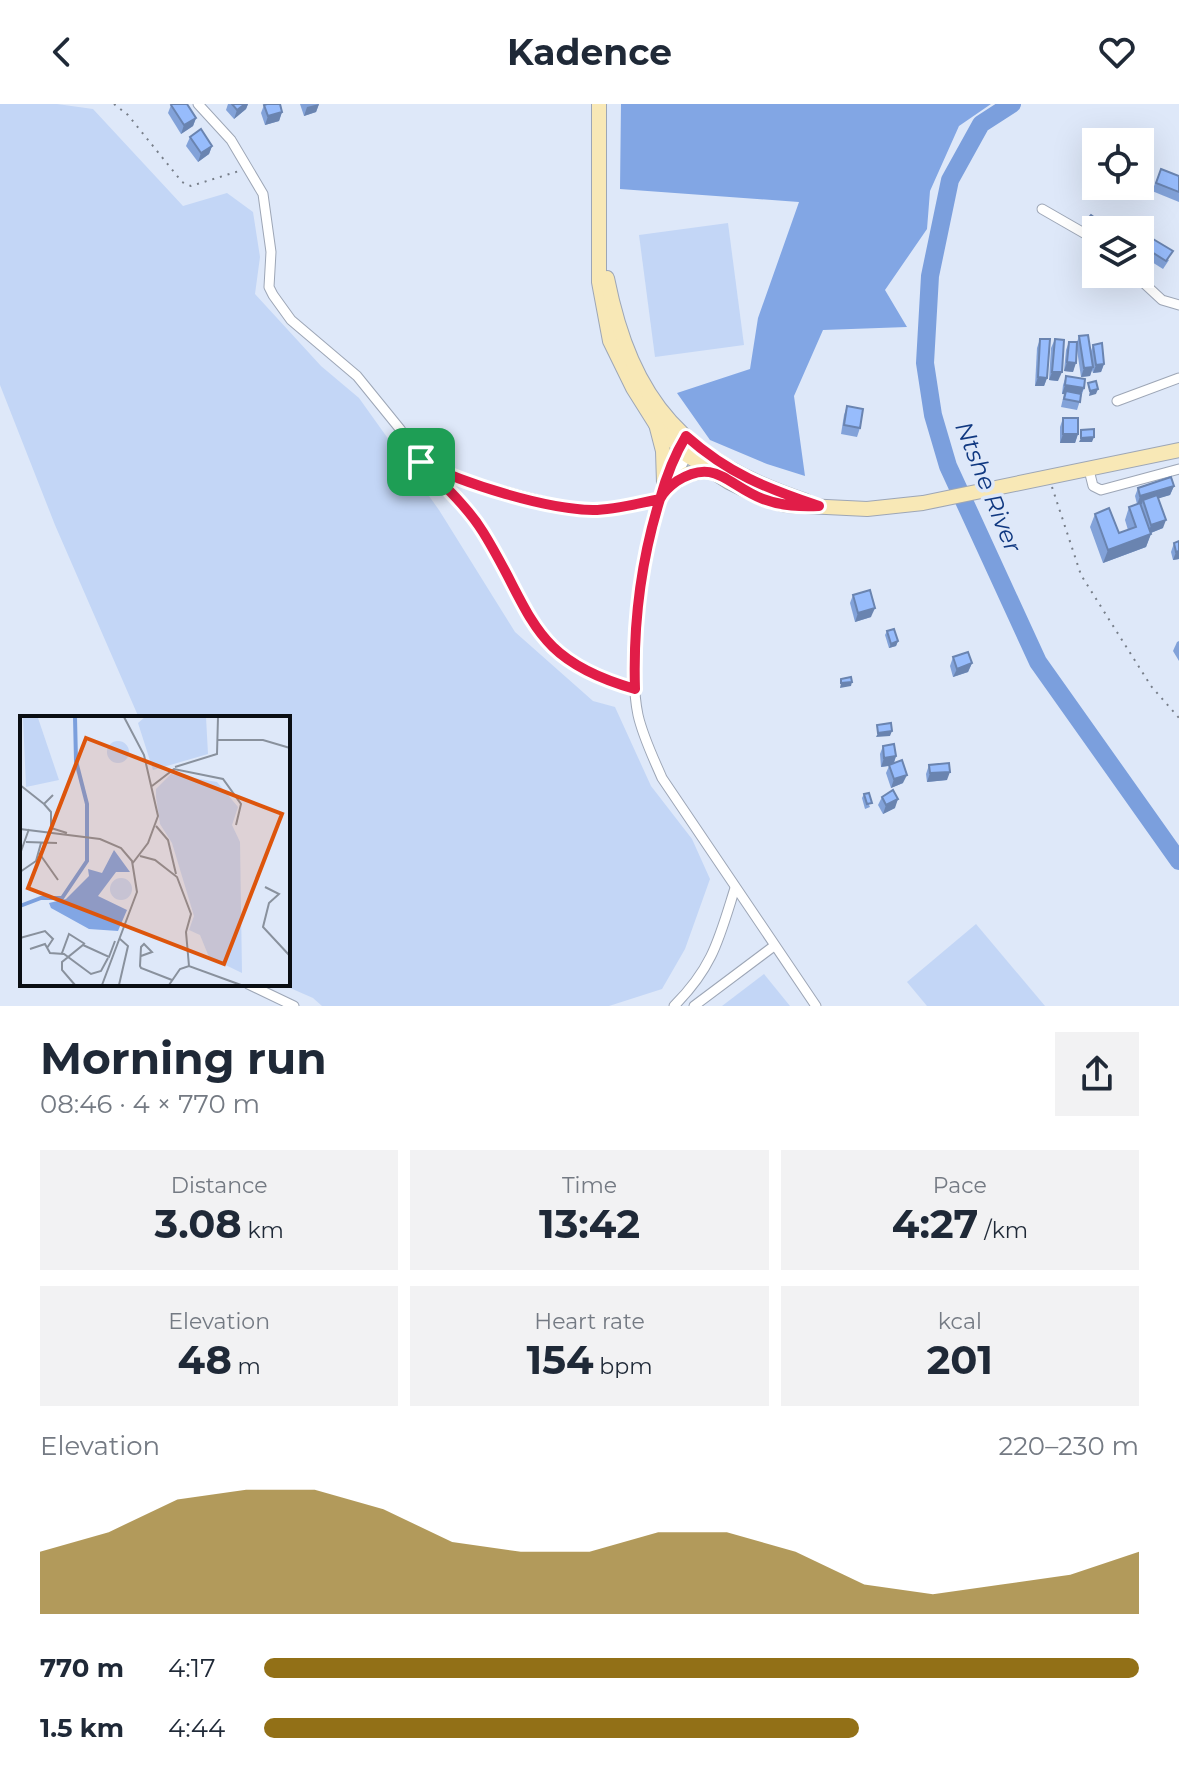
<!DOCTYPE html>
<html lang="en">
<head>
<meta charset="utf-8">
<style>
  :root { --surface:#fff; --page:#f2f2f3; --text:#1f2937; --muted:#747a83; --accent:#927017 }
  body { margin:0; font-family:Montserrat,sans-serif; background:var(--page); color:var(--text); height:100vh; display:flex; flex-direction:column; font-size:30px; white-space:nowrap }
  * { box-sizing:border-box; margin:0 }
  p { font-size:26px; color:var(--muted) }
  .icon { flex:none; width:44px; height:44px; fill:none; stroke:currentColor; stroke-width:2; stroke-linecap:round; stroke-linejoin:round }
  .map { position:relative; height:902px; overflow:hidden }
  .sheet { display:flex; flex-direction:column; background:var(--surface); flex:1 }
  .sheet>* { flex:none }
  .fabs { position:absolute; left:1082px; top:24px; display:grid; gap:16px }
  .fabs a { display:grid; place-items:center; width:72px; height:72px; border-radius:0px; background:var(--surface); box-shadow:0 8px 32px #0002; font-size:40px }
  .pin { position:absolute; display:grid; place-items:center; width:68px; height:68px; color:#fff; margin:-34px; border-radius:16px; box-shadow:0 4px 12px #0006 }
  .round { display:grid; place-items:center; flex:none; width:84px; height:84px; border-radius:0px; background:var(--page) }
  .overview { display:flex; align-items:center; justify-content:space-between; height:136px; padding:0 40px }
  h1 { font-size:44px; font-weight:700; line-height:60px }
  .figures { display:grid; grid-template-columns:repeat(3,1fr); gap:12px; height:136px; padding:8px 40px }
  .figures div { display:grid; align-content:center; border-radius:0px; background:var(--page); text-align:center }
  .figures b { font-size:40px; font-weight:700 }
  .figures small { font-size:22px; font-weight:400 }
  .figures p { font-size:22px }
  .chart { height:224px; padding:16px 40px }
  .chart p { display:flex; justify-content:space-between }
  .chart svg { width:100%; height:144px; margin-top:8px; fill:var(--accent); opacity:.7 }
  ul { padding:0 40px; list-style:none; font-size:26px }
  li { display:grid; grid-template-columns:128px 96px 1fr; align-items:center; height:60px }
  li i { height:20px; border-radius:10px; background:var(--accent) }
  header { display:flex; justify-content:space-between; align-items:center; height:104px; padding:0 40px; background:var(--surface); font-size:36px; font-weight:700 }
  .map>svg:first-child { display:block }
</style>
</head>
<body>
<header><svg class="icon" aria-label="back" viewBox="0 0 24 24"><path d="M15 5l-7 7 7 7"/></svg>Kadence<svg class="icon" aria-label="heart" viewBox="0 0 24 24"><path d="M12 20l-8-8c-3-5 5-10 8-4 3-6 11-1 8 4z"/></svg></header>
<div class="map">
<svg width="1179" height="902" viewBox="0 0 1179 902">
  <rect width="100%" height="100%" fill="#dee8f9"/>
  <g fill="#c3d6f6">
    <polygon points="0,0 57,0 93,5 183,102 227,89 253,108 260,153 255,190 321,262 359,294 439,406 515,528 593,597 615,603 651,682 692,735 710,775 685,845 662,885 609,902 322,902 313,894 281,880 288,880 288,614 139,614 55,421 0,281"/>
    <polygon points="728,119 744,241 655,253 639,131"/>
    <polygon points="976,820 1045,902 927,902 907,878"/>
    <polygon points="764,870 790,902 722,902"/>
  </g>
  <polygon fill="#82a6e4" points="621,0 991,0 959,22 930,87 927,125 885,186 907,223 823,226 794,292 805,372 767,360 710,336 677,289 750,265 758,214 799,98 620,85"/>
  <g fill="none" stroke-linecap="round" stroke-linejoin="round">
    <polyline stroke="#7b9fdd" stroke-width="18" points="1012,0 981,20 950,76 930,172 925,259 933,311 948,362 1038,558 1179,757"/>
    <defs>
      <g id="street">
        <polyline points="198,0 231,36 263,90 271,148 269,183 273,191 291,216 357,272 400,325 421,358 455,375 573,405 597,406 660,395"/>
        <polyline points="1042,105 1096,136"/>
        <polyline points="1134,170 1162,196 1179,201"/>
        <polyline points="1117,297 1179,274"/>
        <path d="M681,340c-30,56 -39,122 -44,185 -2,29 -5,57 1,86 5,22 15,42 24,63l154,228"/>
        <path d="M428,365c18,19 38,38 53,59 14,20 23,43 34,65 27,55 61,79 120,96"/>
        <polyline points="1089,366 1093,382 1101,386 1179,365"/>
        <polyline points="673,376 690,347"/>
        <polyline points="248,880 294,902"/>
        <path d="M674,902c39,-39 45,-67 61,-118"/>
        <polyline points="694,902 774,842"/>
      </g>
      <g id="secondary">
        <polyline points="599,0 599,178 610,237 633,284 655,319 687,351 729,378 764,395 786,401 867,405 923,399 1179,346"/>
        <path d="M607,174c25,125 78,183 199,223"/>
        <polyline points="656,320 663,347 664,379"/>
        <polyline points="671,381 687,370 710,366"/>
      </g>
    </defs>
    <use href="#street" stroke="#9da6b6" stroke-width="11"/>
    <use href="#secondary" stroke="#9da6b6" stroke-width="16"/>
    <g stroke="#777e89" stroke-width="2" stroke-dasharray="2 6" stroke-linecap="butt">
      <polyline points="114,0 128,11 182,78 191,82 239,67"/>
      <polyline points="1052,383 1081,471 1151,582 1179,614"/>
    </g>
    <use href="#street" stroke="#fff" stroke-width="9"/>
    <use href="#secondary" stroke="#f8e8b6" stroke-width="14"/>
  </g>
  <g fill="#82a2d9">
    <polygon points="228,0 248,0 246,5 234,15 226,6"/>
    <polygon points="300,0 319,0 316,8 304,12"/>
    <polygon points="171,1 196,14 193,22 181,30 168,9"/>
    <polygon points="264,1 282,8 279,17 265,21 261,9"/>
    <polygon points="190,33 212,42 209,50 198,58 186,42"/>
    <polygon points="1161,65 1179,72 1179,98 1152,87"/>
    <polygon points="1099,117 1098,121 1091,130 1083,124 1084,119"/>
    <polygon points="1147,145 1169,156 1163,165 1144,153"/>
    <polygon points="1079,232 1091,247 1093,241 1104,260 1101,268 1093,269 1092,266 1090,272 1081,273 1077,246 1073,268 1064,267 1066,246 1069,238 1077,238"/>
    <polygon points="1040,235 1047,274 1044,282 1035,282 1037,244"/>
    <polygon points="1055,235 1058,277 1049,276 1051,244"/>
    <polygon points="1066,272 1084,284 1077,306 1061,303 1064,290 1062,290 1063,281"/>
    <polygon points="847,302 860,324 857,333 841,330 844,311"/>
    <polygon points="1063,314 1078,330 1075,339 1060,339 1060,323"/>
    <polygon points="1174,382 1170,391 1158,394 1163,424 1151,429 1146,443 1103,459 1090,423 1095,410 1119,429 1128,426 1125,416 1129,403 1137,400 1135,392 1138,384"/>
    <polygon points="1174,439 1179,455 1173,456 1171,448"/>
    <polygon points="853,491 871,513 855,518 850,499"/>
    <polygon points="887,527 898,537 896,542 889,544 885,531"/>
    <polygon points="1179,537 1179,557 1173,547 1177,538"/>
    <polygon points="953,553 972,559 968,568 953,573 950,562"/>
    <polygon points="883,642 896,652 894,659 903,679 891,684 886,669 889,662 881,663 880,650"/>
    <polygon points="929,661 947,676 927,678 926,670"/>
    <polygon points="864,690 870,703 865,705 862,694"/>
    <polygon points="882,693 895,704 883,710 878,701"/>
  </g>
  <g fill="#6a84b0">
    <polygon points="245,0 248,0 246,5 234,15 237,6"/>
    <polygon points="319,0 316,8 304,12 307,3"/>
    <polygon points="282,8 279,17 265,21 268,12"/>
    <polygon points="196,14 193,22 181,30 184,21"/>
    <polygon points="212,42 209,50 198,58 201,49"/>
    <polygon points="1067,258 1076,259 1073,268 1064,267"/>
    <polygon points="1104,260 1101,268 1093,269 1096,261"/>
    <polygon points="1093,263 1090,272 1081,273 1084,264"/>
    <polygon points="1052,268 1062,268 1058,277 1049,276"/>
    <polygon points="1038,273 1047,274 1044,282 1035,282"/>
    <polygon points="1065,281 1084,284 1080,292 1062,290"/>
    <polygon points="1098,285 1096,290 1089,292 1090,287"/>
    <polygon points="1063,330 1078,330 1075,339 1060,339"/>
    <polygon points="1094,333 1092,338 1079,338 1081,334"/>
    <polygon points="1174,382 1170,391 1144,399 1143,396 1142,400 1137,401 1140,392"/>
    <polygon points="1166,416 1163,424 1148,430 1151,421"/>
    <polygon points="1151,430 1146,443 1103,459 1108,446"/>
    <polygon points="1179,447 1179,455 1173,456 1176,448"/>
    <polygon points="875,504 871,513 855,518 858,509"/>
    <polygon points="898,537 896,542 889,544 891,540"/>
    <polygon points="972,559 968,568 953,573 957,565"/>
    <polygon points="852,578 851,582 840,584 841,579"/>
    <polygon points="892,627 890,632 876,633 878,629"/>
    <polygon points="896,652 893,661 881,663 884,654"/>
    <polygon points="950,668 947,676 927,678 930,669"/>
    <polygon points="907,671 903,679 891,684 894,675"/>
    <polygon points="898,695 895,704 883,710 886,701"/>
  </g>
  <g fill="#97bcfc" stroke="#6a84b0" stroke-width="2">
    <polygon points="172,0 187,0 196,14 184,21 171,1"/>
    <polygon points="232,0 245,0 237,6"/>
    <polygon points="267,0 280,0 282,8 268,12 264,1"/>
    <polygon points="201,25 212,42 201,49 190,33"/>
    <polygon points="1161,65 1179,72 1179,88 1156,79"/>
    <polygon points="1091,111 1099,117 1092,126 1084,119"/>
    <polygon points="1153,135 1173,147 1166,157 1147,145"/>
    <polygon points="1088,231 1093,263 1084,264 1079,232"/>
    <polygon points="1040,235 1050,235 1047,274 1038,273"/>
    <polygon points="1055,235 1064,236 1062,268 1052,268"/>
    <polygon points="1069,238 1077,238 1076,259 1067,258"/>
    <polygon points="1102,239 1104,260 1096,261 1093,241"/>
    <polygon points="1066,272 1085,275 1084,284 1065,281"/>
    <polygon points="1096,277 1098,285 1090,287 1088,279"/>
    <polygon points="1066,287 1081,290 1080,298 1064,295"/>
    <polygon points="847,302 863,305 860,324 844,321"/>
    <rect x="1063" y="314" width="15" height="16"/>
    <polygon points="1094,325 1094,333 1081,334 1081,326"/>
    <polygon points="1171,373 1174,382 1140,392 1138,384"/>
    <polygon points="1157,391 1166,416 1151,421 1143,396"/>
    <polygon points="1140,399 1151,430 1108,446 1095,410 1109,404 1119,429 1136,423 1129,403"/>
    <polygon points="1179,437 1179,447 1176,448 1174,439"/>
    <polygon points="870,486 875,504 858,509 853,491"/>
    <polygon points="894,525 898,537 891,540 887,527"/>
    <polygon points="968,548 972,559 957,565 953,553"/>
    <polygon points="851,573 852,578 841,579 841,575"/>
    <polygon points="891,619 892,627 878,629 877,621"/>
    <polygon points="894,640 896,652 884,654 883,642"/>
    <polygon points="902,656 907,671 894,675 889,661"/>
    <polygon points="949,659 950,668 930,669 929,661"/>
    <polygon points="893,686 898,695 886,701 882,693"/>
    <polygon points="869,689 872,699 867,700 864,690"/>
  </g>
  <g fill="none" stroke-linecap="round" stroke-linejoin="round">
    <defs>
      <path id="route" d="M421,358c21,22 46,44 62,70 51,82 46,127 152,157 -2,-64 6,-129 25,-190 4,-8 10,-13 17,-18 38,-24 50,4 86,18 18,7 37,8 56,7 -53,-18 -90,-32 -133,-70 -12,20 -20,41 -26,63 -21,4 -45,11 -67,11 -48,-1 -128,-26 -172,-48"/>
    </defs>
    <use href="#route" stroke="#fff" stroke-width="16"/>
    <use href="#route" stroke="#e11d48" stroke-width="10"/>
  </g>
  <g text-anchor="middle" stroke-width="7" stroke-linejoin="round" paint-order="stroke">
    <g font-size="24" font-style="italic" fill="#113981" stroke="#dee8f9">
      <text transform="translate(988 383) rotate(68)" y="8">Ntshe River</text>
    </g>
  </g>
  <g transform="translate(20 612)">
    <rect width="270" height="270" fill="#dee8f9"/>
    <path d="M125,1h61l2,37 -55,16 -15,-47zM3,2h15l21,62 -33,7zM87 36a11 11 0 1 1 22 0a11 11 0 1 1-22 0ZM151,58l46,8 21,25 -6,18 8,17 2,131 -33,-16 -9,-22 -11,-5 5,-14 -22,-73 -12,-19 -4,-27v-8zM90 173a11 11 0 1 1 22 0a11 11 0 1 1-22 0Z" fill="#c3d6f6"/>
    <path d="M94,134l16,22h-14l-18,24 29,14 -9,21 -29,-2 -38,-21 -2,-5 17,-4 23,-23 -1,-7 14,4z" fill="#82a6e4"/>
    <path fill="none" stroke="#7b9fdd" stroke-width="4" d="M0,190l21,-8h21l25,-37v-57l-11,-43 -1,-44"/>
    <path fill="none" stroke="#89919d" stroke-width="2" d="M104,1l20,38 14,61 -10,27 -16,21M198,24h45l27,8M155,51l42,-13 1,-37M0,69l24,19 9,-9M132,70l22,-17 49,10 18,25 -5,21M24,88l7,8v16l16,5M136,110l12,14 8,34M0,113l80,10 21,9 11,13 5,31 -35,93M6,126l31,1M19,137l19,27M0,138l9,-25M120,140l15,4 22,17 14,37 -5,18 3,34M0,156l16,-11 5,-18M245,171l14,7 -10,9 -6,24 27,29M0,222l25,-7 8,8 -6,9M10,233l15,-5 5,9 14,1 27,20 10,-3 7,-13M42,237l7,-19 16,10M121,240l11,-4 -8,-8 -3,3 -1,19 1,2 31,12M55,269l-13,-15v-8l21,-17 26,12 6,-16M99,269l9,-39 -8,-7M149,269l11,-16 9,-3 52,19"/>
    <path fill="#dd550c" fill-opacity="0.15" stroke="#dd550c" stroke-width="4" d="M66,22l196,76 -58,150 -196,-76z"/>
    <rect width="270" height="270" fill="none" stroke="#0a0e13" stroke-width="4"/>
  </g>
</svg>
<div class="fabs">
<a><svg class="icon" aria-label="locate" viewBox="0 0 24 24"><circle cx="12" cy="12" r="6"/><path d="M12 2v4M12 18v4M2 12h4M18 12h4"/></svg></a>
<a><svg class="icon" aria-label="layers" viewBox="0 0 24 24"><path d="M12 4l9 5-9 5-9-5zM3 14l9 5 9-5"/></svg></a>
</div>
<div class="pin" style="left:421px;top:358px;background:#1e9e55"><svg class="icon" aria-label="arrive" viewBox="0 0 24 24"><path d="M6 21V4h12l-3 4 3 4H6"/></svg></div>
</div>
<section class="sheet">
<div class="overview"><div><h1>Morning run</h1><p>08:46 · 4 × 770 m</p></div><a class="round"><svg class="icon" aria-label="share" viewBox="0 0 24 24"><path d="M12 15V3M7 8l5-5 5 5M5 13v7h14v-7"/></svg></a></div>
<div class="figures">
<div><p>Distance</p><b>3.08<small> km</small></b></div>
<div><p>Time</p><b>13:42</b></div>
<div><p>Pace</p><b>4:27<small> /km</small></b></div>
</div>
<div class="figures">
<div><p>Elevation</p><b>48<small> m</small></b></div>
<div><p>Heart rate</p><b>154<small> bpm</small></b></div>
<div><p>kcal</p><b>201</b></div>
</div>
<div class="chart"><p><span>Elevation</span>220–230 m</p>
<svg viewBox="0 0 160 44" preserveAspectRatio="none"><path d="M0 44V25L10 19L20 9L30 6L40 6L50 12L60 22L70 25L80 25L90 19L100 19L110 25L120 35L130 38L140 35L150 32L160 25V44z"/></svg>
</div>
<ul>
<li><b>770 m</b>4:17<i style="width:100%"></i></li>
<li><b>1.5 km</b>4:44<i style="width:68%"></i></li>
</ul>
</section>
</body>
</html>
